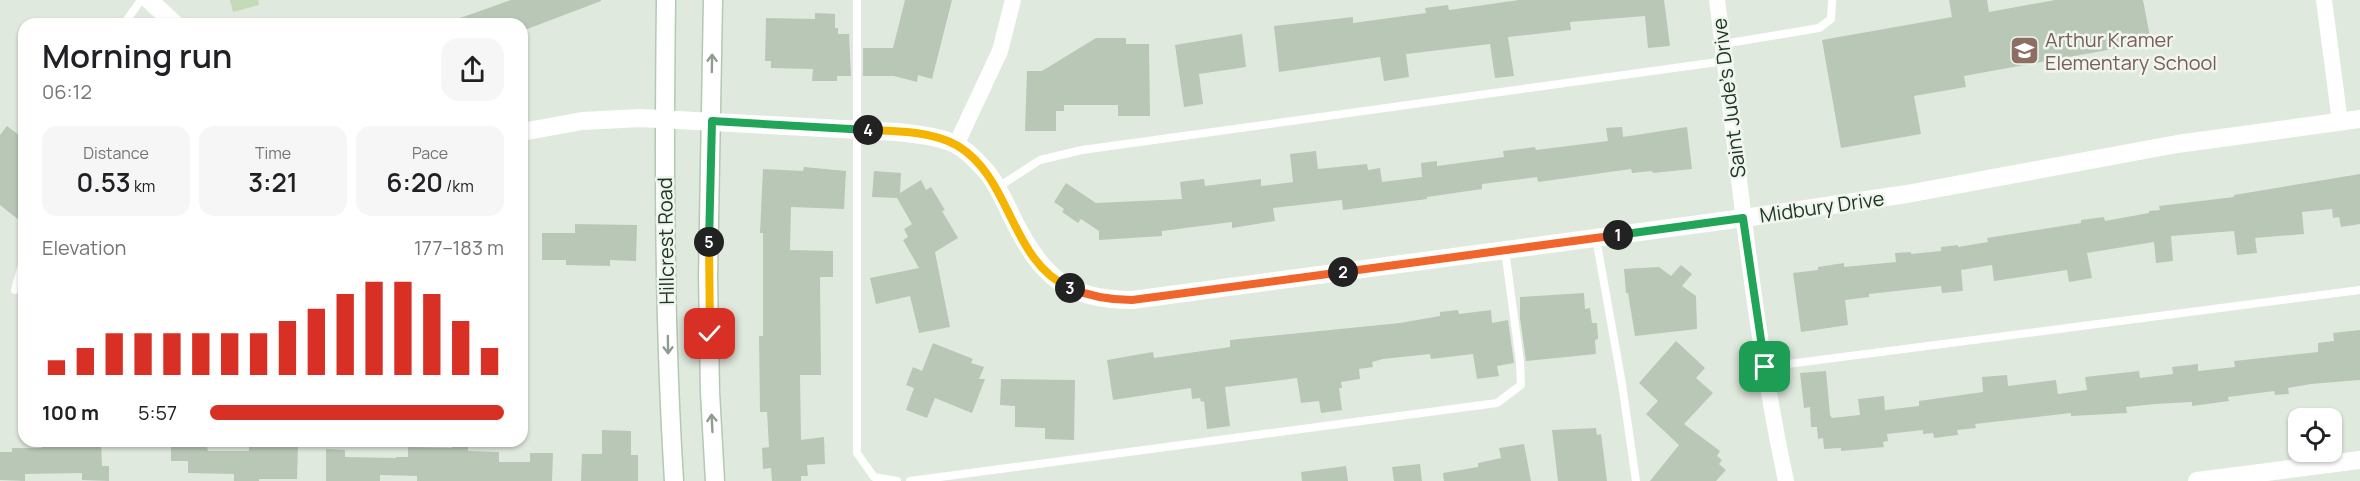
<!DOCTYPE html>
<html lang="en">
<head>
<meta charset="utf-8">
<style>
  :root { --surface:#fff; --page:#f6f6f6; --text:#202124; --muted:#757577; --accent:#d93025 }
  body { margin:0; font-family:Manrope,sans-serif; background:var(--page); color:var(--text); height:100vh; display:flex; flex-direction:column; font-size:22px; white-space:nowrap }
  * { box-sizing:border-box; margin:0 }
  p { font-size:20px; color:var(--muted) }
  .icon { flex:none; width:33px; height:33px; fill:none; stroke:currentColor; stroke-width:2; stroke-linecap:round; stroke-linejoin:round }
  .map { position:relative; flex:1; overflow:hidden }
  .side { position:absolute; left:18px; top:18px; width:510px; height:429px; display:flex; flex-direction:column; background:var(--surface); border-radius:18px; box-shadow:0 2px 4px #0004 }
  .side>* { flex:none }
  .controls { position:absolute; left:2288px; top:408px; display:grid; gap:12px }
  .controls a { display:grid; place-items:center; width:54px; height:54px; border-radius:12px; background:var(--surface); box-shadow:0 2px 4px #0004; font-size:30px }
  .pin { position:absolute; display:grid; place-items:center; width:51px; height:51px; color:#fff; margin:-26px; border-radius:12px; box-shadow:0 3px 9px #0006 }
  .km { position:absolute; width:30px; height:30px; margin:-15px; border-radius:50%; background:#222; color:#fff; font-size:16px; line-height:30px; text-align:center }
  .round { display:grid; place-items:center; flex:none; width:63px; height:63px; border-radius:18px; background:var(--page) }
  .summary { display:flex; align-items:center; justify-content:space-between; height:102px; padding:0 24px }
  h1 { font-size:33px; font-weight:600; line-height:45px }
  .stats { display:grid; grid-template-columns:repeat(3,1fr); gap:9px; height:102px; padding:6px 24px }
  .stats div { display:grid; align-content:center; border-radius:15px; background:var(--page); text-align:center }
  .stats b { font-size:26px; font-weight:600 }
  .stats small { font-size:16px; font-weight:400 }
  .stats p { font-size:16px }
  .chart { height:168px; padding:12px 24px }
  .chart p { display:flex; justify-content:space-between }
  .chart svg { width:100%; height:108px; margin-top:6px; stroke:var(--accent); stroke-width:6 }
  ul { padding:0 24px; list-style:none; font-size:20px }
  li { display:grid; grid-template-columns:96px 72px 1fr; align-items:center; height:45px }
  li i { height:15px; border-radius:8px; background:var(--accent) }
  .map>svg:first-child { display:block }
</style>
</head>
<body>
<div class="map">
<svg width="2360" height="481" viewBox="0 0 2360 481">
  <rect width="100%" height="100%" fill="#e0e9de"/>
  <polygon fill="#c5dab8" points="230,0 258,0 259,5 233,12"/>
  <g fill="#b9c7b7">
    <polygon points="511,0 601,0 601,1 522,31 522,24 449,24 449,22"/>
    <polygon points="905,0 952,0 932,79 918,75 917,82 894,76 863,76 863,48 893,48"/>
    <polygon points="1519,0 1664,0 1670,46 1648,48 1645,16 1570,22 1571,30 1508,37 1514,76 1495,78 1490,44 1406,54 1409,77 1384,81 1380,57 1279,72 1274,26 1353,17 1353,23 1426,13 1425,8 1448,5 1449,10"/>
    <polygon points="1949,0 1987,0 1989,12 2055,0 2143,0 2151,42 1964,76 1966,87 1914,96 1921,134 1841,148 1822,40 1952,17"/>
    <polygon points="815,13 835,14 835,28 838,28 838,34 849,34 851,76 837,76 837,81 812,81 813,69 771,68 771,61 765,61 766,18 815,19"/>
    <polygon points="1242,34 1246,67 1199,74 1203,104 1184,107 1175,45"/>
    <polygon points="1096,38 1126,38 1126,44 1149,44 1150,116 1118,116 1118,105 1064,105 1064,111 1056,111 1056,131 1025,131 1027,71 1042,71"/>
    <polygon points="7,126 24,139 24,224 0,205 0,135"/>
    <polygon points="1622,127 1623,137 1687,127 1692,169 1653,173 1652,171 1632,173 1631,169 1538,182 1537,177 1482,184 1482,189 1427,197 1427,199 1343,210 1342,200 1273,208 1275,221 1232,228 1232,222 1162,231 1162,236 1099,240 1099,231 1081,219 1078,223 1062,212 1064,209 1054,202 1066,183 1096,203 1182,199 1180,182 1204,179 1205,186 1261,179 1261,186 1293,182 1290,154 1316,151 1318,169 1367,164 1368,170 1380,168 1382,182 1422,177 1421,163 1437,161 1437,166 1504,157 1503,151 1535,147 1536,150 1608,141 1606,128"/>
    <polygon points="804,167 846,171 844,209 791,207 790,250 833,251 833,277 820,277 821,375 800,375 801,440 824,437 825,464 807,465 808,476 801,476 801,481 772,481 771,468 763,469 762,448 769,447 767,412 760,412 759,336 763,336 763,233 760,233 763,169 803,171"/>
    <polygon points="874,171 901,173 900,193 921,180 926,190 931,187 945,210 942,211 958,238 935,252 950,327 919,333 910,296 876,304 870,278 919,268 903,240 908,237 904,229 912,224 897,198 872,197"/>
    <polygon points="2360,174 2360,224 2341,227 2339,217 2333,218 2332,209 2302,212 2304,234 2255,238 2257,253 2237,255 2234,231 2171,236 2173,261 2156,263 2154,242 2087,253 2092,278 2069,282 2067,270 1994,281 1992,265 1961,270 1963,291 1942,293 1941,286 1869,294 1869,297 1845,300 1848,325 1801,332 1793,273 1818,270 1818,267 1844,263 1844,267 1896,262 1895,253 1911,252 1911,254 1941,251 1941,247 1958,245 1958,247 1988,242 1987,238 2081,223 2081,220 2104,217 2105,221 2149,213 2149,211 2160,210 2159,206 2234,197 2234,195"/>
    <polygon points="575,224 637,225 636,261 610,260 610,266 566,265 566,260 542,260 542,233 575,233"/>
    <polygon points="1681,265 1692,274 1682,286 1696,296 1697,329 1635,336 1628,293 1626,293 1624,269 1659,267 1671,276"/>
    <polygon points="1584,293 1585,309 1590,308 1592,323 1597,323 1598,339 1595,340 1596,354 1526,361 1520,318 1520,297"/>
    <polygon points="1458,310 1459,314 1491,310 1492,323 1508,320 1514,363 1497,366 1499,376 1477,379 1473,354 1431,359 1430,354 1383,359 1372,362 1373,367 1359,369 1360,379 1341,382 1342,388 1339,388 1342,410 1321,413 1319,401 1301,403 1297,378 1225,387 1230,426 1207,429 1204,401 1201,402 1200,398 1192,399 1191,388 1113,400 1107,360 1153,352 1154,358 1230,347 1230,340 1400,323 1440,316 1440,312"/>
    <polygon points="2360,330 2360,380 2311,384 2288,388 2289,394 2275,395 2274,391 2228,397 2229,401 2192,406 2192,402 2155,404 2126,407 2127,413 2071,416 2071,413 1975,424 1976,428 1957,430 1958,435 1934,438 1933,433 1923,434 1923,430 1887,434 1888,441 1883,442 1884,447 1841,451 1841,448 1824,449 1823,438 1818,439 1817,427 1811,427 1810,407 1804,408 1800,373 1826,371 1830,415 1832,418 1860,415 1858,399 1884,396 1885,410 1919,406 1919,401 1983,392 1982,377 2007,375 2008,386 2056,380 2058,394 2087,390 2085,377 2139,371 2140,378 2173,374 2172,367 2198,364 2198,371 2235,367 2234,361 2318,352 2318,343 2334,341 2333,333"/>
    <polygon points="1676,341 1705,368 1696,378 1713,393 1684,424 1720,451 1717,456 1722,460 1719,464 1726,470 1716,481 1650,481 1679,445 1646,414 1658,401 1639,383"/>
    <polygon points="933,343 973,359 971,363 984,367 979,379 985,379 972,413 935,398 927,418 906,410 914,388 906,385 913,367 922,371"/>
    <polygon points="1001,379 1075,380 1074,440 1045,439 1045,428 1015,427 1015,406 1000,405"/>
    <polygon points="1596,428 1597,435 1601,434 1607,481 1558,481 1552,430"/>
    <polygon points="602,430 631,431 631,455 638,455 638,481 581,481 582,454 602,454"/>
    <polygon points="42,441 101,441 102,466 109,466 109,481 82,480 82,473 25,474 25,481 0,480 0,452 12,452 12,448 42,448"/>
    <polygon points="182,441 206,441 208,451 249,451 249,441 269,441 269,445 298,445 297,479 259,479 259,481 234,481 234,474 188,473 188,461 171,461 171,446 182,446"/>
    <polygon points="453,442 468,442 468,451 499,452 499,462 530,462 530,453 553,453 552,481 417,481 417,476 380,475 380,481 326,481 326,449 345,450 345,457 396,458 396,457 408,457 408,447 452,448"/>
    <polygon points="1524,444 1531,481 1444,481 1443,473 1478,467 1478,463 1501,458 1499,448"/>
    <polygon points="1420,464 1422,481 1394,481 1392,467"/>
    <polygon points="1346,466 1348,481 1302,481 1301,472"/>
  </g>
  <g fill="none" stroke-linecap="round" stroke-linejoin="round">
    <defs>
      <g id="secondary">
        <path d="M666,0c-2,160 -2,321 8,481"/>
        <polyline points="713,0 708,276 710,392 715,481"/>
      </g>
    </defs>
    <use href="#secondary" stroke="#b3c9b2" stroke-width="21"/>
    <g stroke="#fff" stroke-width="8">
      <polyline points="857,0 857,453 874,477 897,481"/>
      <polyline points="124,24 141,0"/>
      <polyline points="1723,44 1819,28 1831,19 1832,0"/>
      <polyline points="998,187 1040,160 1082,150 1725,61"/>
      <polyline points="1596,238 1622,384 1636,481"/>
      <polyline points="15,290 24,258"/>
      <polyline points="1765,367 2360,290"/>
      <polyline points="910,481 1497,403 1521,385 1520,362 1505,250"/>
    </g>
    <g stroke="#fff" stroke-width="16">
      <path d="M1717,0c21,160 35,323 69,481"/>
      <polyline points="2324,0 2340,122"/>
      <polyline points="956,145 1000,51 1013,0"/>
    </g>
    <g stroke="#fff" stroke-width="18">
      <polyline points="149,0 175,24"/>
      <path d="M522,132l60,-11 59,-3 256,14c19,2 40,4 58,12 12,6 22,17 31,27 12,14 19,32 27,48 28,57 54,81 119,81l612,-82 163,-24 270,-50 183,-25"/>
      <polyline points="2197,481 2360,460"/>
    </g>
    <use href="#secondary" stroke="#fff" stroke-width="18"/>
  </g>
  <defs><path id="oneway-shaft" d="M-6 0H5M1.5-3L5.5 0L1.5 3" fill="none" stroke-width="1.6" stroke-linecap="round" stroke-linejoin="round" transform="scale(1.5)"/></defs>
  <g stroke="#909c90">
    <use href="#oneway-shaft" transform="translate(712 63) rotate(-89)"/>
    <use href="#oneway-shaft" transform="translate(668 345) rotate(89)"/>
    <use href="#oneway-shaft" transform="translate(712 423) rotate(-93)"/>
  </g>
  <g fill="none" stroke-linecap="round" stroke-linejoin="round">
    <defs>
      <polyline id="split-1" points="1618,235 1743,218 1765,367"/>
      <polyline id="split-2" points="1343,272 1618,235"/>
      <path id="split-3" d="M1070,288c21,9 39,12 62,12l211,-28"/>
      <path id="split-4" d="M868,130c28,1 65,1 90,16 54,33 52,115 112,142"/>
      <polyline id="split-5" points="709,242 712,121 868,130"/>
      <polyline id="split-6" points="709,242 710,334"/>
    </defs>
    <use href="#split-1" stroke="#fff" stroke-width="12"/>
    <use href="#split-2" stroke="#fff" stroke-width="12"/>
    <use href="#split-3" stroke="#fff" stroke-width="12"/>
    <use href="#split-4" stroke="#fff" stroke-width="12"/>
    <use href="#split-5" stroke="#fff" stroke-width="12"/>
    <use href="#split-6" stroke="#fff" stroke-width="12"/>
    <use href="#split-1" stroke="#22a559" stroke-width="8"/>
    <use href="#split-2" stroke="#f0652b" stroke-width="8"/>
    <use href="#split-3" stroke="#f0652b" stroke-width="8"/>
    <use href="#split-4" stroke="#f5b400" stroke-width="8"/>
    <use href="#split-5" stroke="#22a559" stroke-width="8"/>
    <use href="#split-6" stroke="#f5b400" stroke-width="8"/>
  </g>
  <defs>
    <symbol id="school-square" viewBox="-11 -11 22 22"><rect x="-9" y="-9" width="18" height="18" rx="4" fill="#8d6e63" stroke="#f0f6ef"/><path d="M0-5L7-2L0 1L-7-2ZM-4 1L0 2.5L4 1V4Q0 6-4 4Z" fill="#fff"/></symbol>
  </defs>
  <g fill-rule="evenodd">
    <use href="#school-square" x="2008" y="34" width="33" height="33"/>
  </g>
  <g text-anchor="middle" stroke-width="5" stroke-linejoin="round" paint-order="stroke">
    <g font-size="20" fill="#785e54" stroke="#f0f6ef" text-anchor="start">
      <text x="2045" y="47">Arthur Kramer<tspan x="2045" dy="23">Elementary School</tspan></text>
    </g>
    <g font-size="20" fill="#203822" stroke="#f0f6ef">
      <text transform="translate(1729 98) rotate(-97)" y="7">Saint Jude's Drive</text>
      <text transform="translate(1822 207) rotate(-8)" y="7">Midbury Drive</text>
      <text transform="translate(666 241) rotate(-91)" y="7">Hillcrest Road</text>
    </g>
  </g>
</svg>
<div class="controls">
<a><svg class="icon" aria-label="locate" viewBox="0 0 24 24"><circle cx="12" cy="12" r="6"/><path d="M12 2v4M12 18v4M2 12h4M18 12h4"/></svg></a>
</div>
<div class="pin" style="left:1765px;top:367px;background:#1e9e55"><svg class="icon" aria-label="arrive" viewBox="0 0 24 24"><path d="M6 21V4h12l-3 4 3 4H6"/></svg></div>
<div class="pin" style="left:710px;top:334px;background:#d93025"><svg class="icon" aria-label="check" viewBox="0 0 24 24"><path d="M5 12l5 5 9-10"/></svg></div>
<b class="km" style="left:1618px;top:235px">1</b>
<b class="km" style="left:1343px;top:272px">2</b>
<b class="km" style="left:1070px;top:288px">3</b>
<b class="km" style="left:868px;top:130px">4</b>
<b class="km" style="left:709px;top:242px">5</b>
<section class="side">
<div class="summary"><div><h1>Morning run</h1><p>06:12</p></div><a class="round"><svg class="icon" aria-label="share" viewBox="0 0 24 24"><path d="M12 15V3M7 8l5-5 5 5M5 13v7h14v-7"/></svg></a></div>
<div class="stats">
<div><p>Distance</p><b>0.53<small> km</small></b></div>
<div><p>Time</p><b>3:21</b></div>
<div><p>Pace</p><b>6:20<small> /km</small></b></div>
</div>
<div class="chart"><p><span>Elevation</span>177–183 m</p>
<svg viewBox="0 0 160 44" preserveAspectRatio="none"><path d="M5 44V38M15 44V33M25 44V27M35 44V27M45 44V27M55 44V27M65 44V27M75 44V27M85 44V22M95 44V17M105 44V11M115 44V6M125 44V6M135 44V11M145 44V22M155 44V33"/></svg>
</div>
<ul>
<li><b>100 m</b>5:57<i style="width:100%"></i></li>
</ul>
</section>
</div>
</body>
</html>
